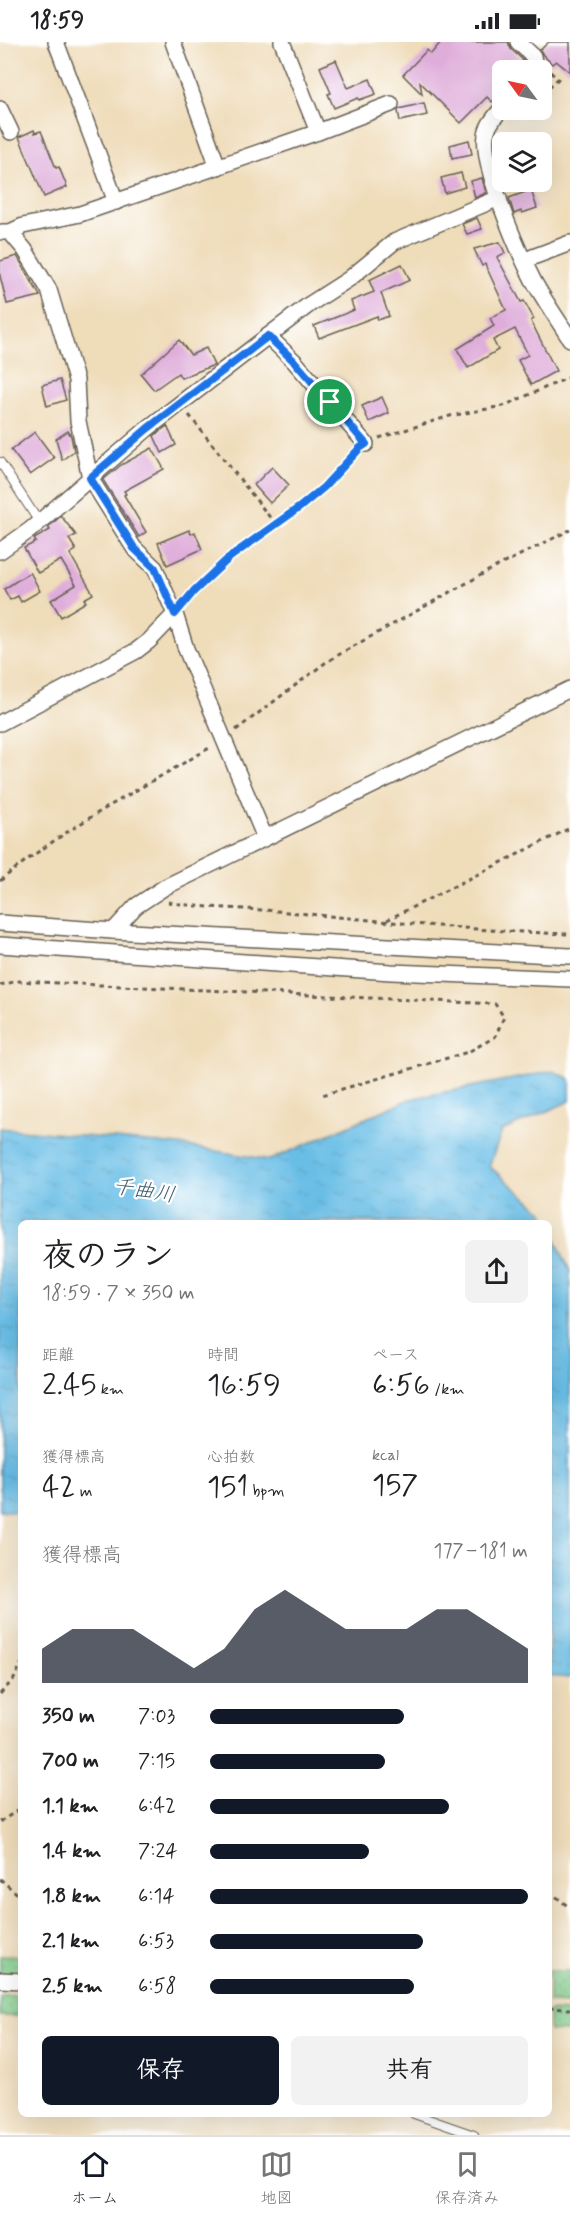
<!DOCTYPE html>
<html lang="ja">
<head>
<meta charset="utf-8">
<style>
  :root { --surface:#fff; --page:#f2f2f2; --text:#202124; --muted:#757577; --line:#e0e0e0; --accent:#111827 }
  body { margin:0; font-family:Mynerve,"Klee One",sans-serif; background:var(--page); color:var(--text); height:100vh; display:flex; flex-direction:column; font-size:22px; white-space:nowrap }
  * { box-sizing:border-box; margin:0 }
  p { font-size:20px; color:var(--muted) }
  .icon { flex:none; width:33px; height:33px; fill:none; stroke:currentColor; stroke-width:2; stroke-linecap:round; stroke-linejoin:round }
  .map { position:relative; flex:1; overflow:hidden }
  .details { position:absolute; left:18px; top:1178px; width:534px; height:897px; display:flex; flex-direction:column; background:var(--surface); border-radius:9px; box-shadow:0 6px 24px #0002 }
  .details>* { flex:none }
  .needle { width:39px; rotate:303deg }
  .tools { position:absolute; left:492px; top:18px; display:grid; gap:12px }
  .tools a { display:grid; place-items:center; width:60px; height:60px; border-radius:9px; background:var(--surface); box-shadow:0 6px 24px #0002; font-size:30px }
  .pin { position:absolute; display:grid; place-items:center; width:51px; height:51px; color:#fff; margin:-26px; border:3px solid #fff; border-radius:50%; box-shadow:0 2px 6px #0007 }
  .round { display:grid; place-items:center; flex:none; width:63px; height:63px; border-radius:9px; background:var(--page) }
  .overview { display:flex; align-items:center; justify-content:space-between; height:102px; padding:0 24px }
  h1 { font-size:33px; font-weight:600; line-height:45px }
  .metrics { display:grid; grid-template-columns:repeat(3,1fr); gap:9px; height:102px; padding:6px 24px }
  .metrics div { display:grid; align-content:center }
  .metrics b { font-size:30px; font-weight:600 }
  .metrics small { font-size:16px; font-weight:400 }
  .metrics p { font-size:16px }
  .chart { height:168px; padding:12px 24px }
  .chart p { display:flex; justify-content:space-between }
  .chart svg { width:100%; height:108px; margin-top:6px; fill:var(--accent); opacity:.7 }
  .cta { display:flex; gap:12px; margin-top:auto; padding:12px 24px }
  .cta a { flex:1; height:69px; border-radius:9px; background:var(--accent); color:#fff; font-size:24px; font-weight:600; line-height:69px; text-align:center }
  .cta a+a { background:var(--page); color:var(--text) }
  ul { padding:0 24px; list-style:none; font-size:20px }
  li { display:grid; grid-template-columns:96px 72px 1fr; align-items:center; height:45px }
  li i { height:15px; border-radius:8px; background:var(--accent) }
  .status { display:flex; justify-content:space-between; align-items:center; height:42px; padding:0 30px; background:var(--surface); direction:ltr }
  .status svg { height:16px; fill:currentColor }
  .menu { display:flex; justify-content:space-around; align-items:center; height:84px; border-top:2px solid var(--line); background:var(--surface); font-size:16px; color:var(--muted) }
  .menu a { display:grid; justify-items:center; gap:3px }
  .menu .active { color:var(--accent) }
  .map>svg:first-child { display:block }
</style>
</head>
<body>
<div class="status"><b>18:59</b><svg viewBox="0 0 49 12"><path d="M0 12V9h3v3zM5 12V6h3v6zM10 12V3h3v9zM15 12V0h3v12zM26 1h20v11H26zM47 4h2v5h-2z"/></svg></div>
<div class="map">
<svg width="570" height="2093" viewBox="0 0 570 2093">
  <defs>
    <pattern id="grass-dots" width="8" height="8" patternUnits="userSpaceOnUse" patternTransform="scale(1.5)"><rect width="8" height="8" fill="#7fca88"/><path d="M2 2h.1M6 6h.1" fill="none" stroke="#6dad75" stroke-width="1.8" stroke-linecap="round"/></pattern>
    <pattern id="water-ripples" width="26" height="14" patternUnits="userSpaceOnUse" patternTransform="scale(1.5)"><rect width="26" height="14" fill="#69bee6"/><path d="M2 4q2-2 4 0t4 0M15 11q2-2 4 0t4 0" fill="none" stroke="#5aa3c5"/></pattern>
  </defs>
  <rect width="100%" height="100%" fill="#fff"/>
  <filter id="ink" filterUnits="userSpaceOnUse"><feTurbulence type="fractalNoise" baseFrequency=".0167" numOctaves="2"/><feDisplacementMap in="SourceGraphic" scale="12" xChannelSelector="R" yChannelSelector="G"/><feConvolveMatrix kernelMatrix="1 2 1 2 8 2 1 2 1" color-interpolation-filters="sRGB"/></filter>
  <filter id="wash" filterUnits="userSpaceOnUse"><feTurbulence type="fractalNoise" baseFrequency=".008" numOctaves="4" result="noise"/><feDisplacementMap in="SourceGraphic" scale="24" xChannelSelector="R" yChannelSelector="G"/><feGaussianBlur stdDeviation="1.35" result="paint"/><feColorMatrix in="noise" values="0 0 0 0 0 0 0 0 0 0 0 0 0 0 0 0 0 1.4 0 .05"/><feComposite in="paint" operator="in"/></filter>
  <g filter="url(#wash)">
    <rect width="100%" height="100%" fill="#efdcb9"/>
    <g fill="url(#grass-dots)" stroke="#4e7352" stroke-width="1.5">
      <polygon points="0,1913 21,1914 21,1935 0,1933"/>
      <polygon points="549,1929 570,1929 570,1962 549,1961"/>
      <polygon points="21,1953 21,1974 0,1974 0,1954"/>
      <polygon points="549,1969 570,1970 570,1990 549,1989"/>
    </g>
    <g fill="url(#water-ripples)" stroke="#426d81" stroke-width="1.5">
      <polygon points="553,1029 570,1037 570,1059 502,1089 489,1124 542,1169 548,1180 21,1180 21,1470 0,1468 0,1086 179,1103 270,1118 410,1057"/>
      <polygon points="549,1183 570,1229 570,1636 549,1634"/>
    </g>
    <g id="blocks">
      <g fill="#dfadda">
        <polygon points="441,0 508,0 511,7 523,18 516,28 502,28 502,49 492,60 487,55 461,81 420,40 422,52 403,33 427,8 431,12"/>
        <polygon points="549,0 570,0 570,30 556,19 552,22 543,13 540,8"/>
        <polygon points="336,18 348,46 370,37 376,52 359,58 358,56 334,66 328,52 331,51 320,25"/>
        <polygon points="424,61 427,73 400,79 398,69 399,67"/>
        <polygon points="34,88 35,91 41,89 56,126 59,125 67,145 44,155 19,95"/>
        <polygon points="469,98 472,112 452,116 450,103"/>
        <polygon points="461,131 465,145 445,151 441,136"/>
        <polygon points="482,136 486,151 475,156 471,139"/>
        <polygon points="531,148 537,166 522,171 521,169 514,172 509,156"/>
        <polygon points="477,176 482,187 467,192 462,182"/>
        <polygon points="500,200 505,211 497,215 521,260 524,259 534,277 531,279 556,329 531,343 518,318 528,313 515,287 493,298 498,308 468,326 457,307 494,284 490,276 506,268 485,222 482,224 474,207"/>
        <polygon points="17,214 40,254 7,262 0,234 0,219"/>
        <polygon points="402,222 410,238 381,251 389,274 378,278 377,274 319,296 314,284 354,268 351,259 374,250 369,238"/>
        <polygon points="179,298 191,313 206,306 214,323 181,336 178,331 154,348 141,332"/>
        <polygon points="60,338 66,358 47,364 42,343"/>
        <polygon points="382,355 389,371 369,380 362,364"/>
        <polygon points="167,384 176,403 162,411 154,394"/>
        <polygon points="68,389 71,394 74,409 62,418 56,397"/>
        <polygon points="35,390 54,416 30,433 11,408"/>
        <polygon points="152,406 164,427 124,449 126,452 124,453 146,490 139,495 103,438 121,423"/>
        <polygon points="272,425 289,443 270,461 254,443"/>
        <polygon points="61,474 76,493 69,497 76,508 70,512 93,552 84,557 86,560 61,575 51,558 76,543 61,518 38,531 24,506 36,500 34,497 50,488 48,485"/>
        <polygon points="189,488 191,492 195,490 202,507 167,523 158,501"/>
        <polygon points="30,530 40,549 21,560 18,554 10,558 4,547"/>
      </g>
    </g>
  </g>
  <g filter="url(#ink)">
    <use href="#blocks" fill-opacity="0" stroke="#665f53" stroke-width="1.5"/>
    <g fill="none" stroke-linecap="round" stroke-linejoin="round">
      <defs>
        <g id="lane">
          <polyline points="0,420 39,480"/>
          <polyline points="414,2072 474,2093"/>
        </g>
        <g id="street">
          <polyline points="56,0 116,160"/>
          <polyline points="173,0 218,125"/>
          <polyline points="518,0 533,14 534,20 529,28"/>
          <path d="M502,66c-6,8 -15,17 -16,27 -5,31 32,116 47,145 11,20 25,40 37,59"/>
          <polyline points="0,67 11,90"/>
          <polyline points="318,90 391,62"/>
          <polyline points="2,190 10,190 23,184 80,172 318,90 282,0"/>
          <polyline points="10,190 25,208 49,248 76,338 78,379 90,436 134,506 155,526 175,572 186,607 265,796"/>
          <polyline points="525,218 570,201"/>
          <polyline points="268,294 310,262 349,237 394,200 499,156"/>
          <polyline points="0,509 30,488 147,387 268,294 294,319 366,402"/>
          <polyline points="0,681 136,609 149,599 175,572"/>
          <polyline points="0,881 113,889 570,914"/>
          <polyline points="113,889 136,864 165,845 570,647"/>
          <polyline points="0,903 391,930 570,937"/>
          <polyline points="0,1938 21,1939"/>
        </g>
      </defs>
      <use href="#lane" stroke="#665f53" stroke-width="10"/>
      <use href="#street" stroke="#665f53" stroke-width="18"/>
      <g stroke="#665f53" stroke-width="3" stroke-dasharray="4.5 4.5" stroke-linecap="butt">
        <polyline points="542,51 558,37 546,26"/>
        <polyline points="189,373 276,483"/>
        <polyline points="379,396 450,374 503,364 570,335"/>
        <polyline points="186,559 230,515 300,465 324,445 356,410"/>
        <polyline points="236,688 325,621 345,609 490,528 570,488"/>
        <path d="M0,839c64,-53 140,-92 211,-134"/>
        <path d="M168,860c37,7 81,6 119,10 94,9 188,19 283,22"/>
        <polyline points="387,878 570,786"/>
        <polyline points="0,943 18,939 495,962 504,975 495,995 468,1010 322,1053"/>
        <polyline points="0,1652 14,1637 21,1622"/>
        <polyline points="0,1780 21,1766"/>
        <polyline points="0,1837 21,1855"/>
        <polyline points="549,1849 570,1866"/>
        <polyline points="549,1966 570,1967"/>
      </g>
      <use href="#lane" stroke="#fff" stroke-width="8"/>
      <use href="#street" stroke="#fff" stroke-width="15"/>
    </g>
  </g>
  <g fill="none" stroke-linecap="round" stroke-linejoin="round" filter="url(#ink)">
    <defs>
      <polygon id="route" points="268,294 294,319 366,402 360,406 324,445 300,465 230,515 194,549 175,572 155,526 134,506 90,436 147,387"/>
    </defs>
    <use href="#route" stroke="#fff" stroke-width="12"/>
    <use href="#route" stroke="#1a73e8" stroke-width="8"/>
  </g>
  <g text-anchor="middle" stroke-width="4.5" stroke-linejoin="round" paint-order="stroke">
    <g font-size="21" font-style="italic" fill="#3b5d6d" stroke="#fff">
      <text transform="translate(144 1148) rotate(9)" y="7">千曲川</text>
    </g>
  </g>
</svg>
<div class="tools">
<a><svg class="needle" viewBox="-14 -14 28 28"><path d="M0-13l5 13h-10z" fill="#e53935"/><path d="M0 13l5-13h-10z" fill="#757577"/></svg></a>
<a><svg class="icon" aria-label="layers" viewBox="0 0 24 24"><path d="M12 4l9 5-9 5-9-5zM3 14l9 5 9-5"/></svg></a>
</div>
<div class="pin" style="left:330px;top:360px;background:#1e9e55"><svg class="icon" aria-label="arrive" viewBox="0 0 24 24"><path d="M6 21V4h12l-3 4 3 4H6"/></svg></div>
<section class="details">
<div class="overview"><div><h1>夜のラン</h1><p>18:59 · 7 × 350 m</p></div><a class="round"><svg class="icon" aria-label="share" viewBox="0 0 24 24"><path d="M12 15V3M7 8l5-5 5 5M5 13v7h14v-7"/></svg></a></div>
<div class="metrics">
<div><p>距離</p><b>2.45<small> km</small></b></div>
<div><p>時間</p><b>16:59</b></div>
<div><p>ペース</p><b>6:56<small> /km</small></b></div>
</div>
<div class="metrics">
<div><p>獲得標高</p><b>42<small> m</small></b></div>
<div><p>心拍数</p><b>151<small> bpm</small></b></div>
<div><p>kcal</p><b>157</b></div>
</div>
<div class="chart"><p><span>獲得標高</span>177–181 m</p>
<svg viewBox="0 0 160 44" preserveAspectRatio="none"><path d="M0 44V30L10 22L20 22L30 22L40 30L50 38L60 30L70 14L80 6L90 14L100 22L110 22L120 22L130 14L140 14L150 22L160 30V44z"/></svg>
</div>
<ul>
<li><b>350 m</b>7:03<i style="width:61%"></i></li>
<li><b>700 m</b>7:15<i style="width:55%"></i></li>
<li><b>1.1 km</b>6:42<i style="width:75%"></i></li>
<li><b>1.4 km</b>7:24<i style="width:50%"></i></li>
<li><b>1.8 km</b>6:14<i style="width:100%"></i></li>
<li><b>2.1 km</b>6:53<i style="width:67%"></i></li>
<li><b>2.5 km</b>6:58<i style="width:64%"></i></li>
</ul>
<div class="cta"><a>保存</a><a>共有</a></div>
</section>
</div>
<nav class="menu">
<a class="active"><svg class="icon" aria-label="home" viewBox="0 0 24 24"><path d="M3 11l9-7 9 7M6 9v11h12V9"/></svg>ホーム</a>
<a><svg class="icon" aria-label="map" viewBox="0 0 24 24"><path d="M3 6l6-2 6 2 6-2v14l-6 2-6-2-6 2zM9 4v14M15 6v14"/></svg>地図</a>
<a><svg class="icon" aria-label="saved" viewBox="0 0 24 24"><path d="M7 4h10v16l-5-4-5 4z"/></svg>保存済み</a>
</nav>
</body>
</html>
